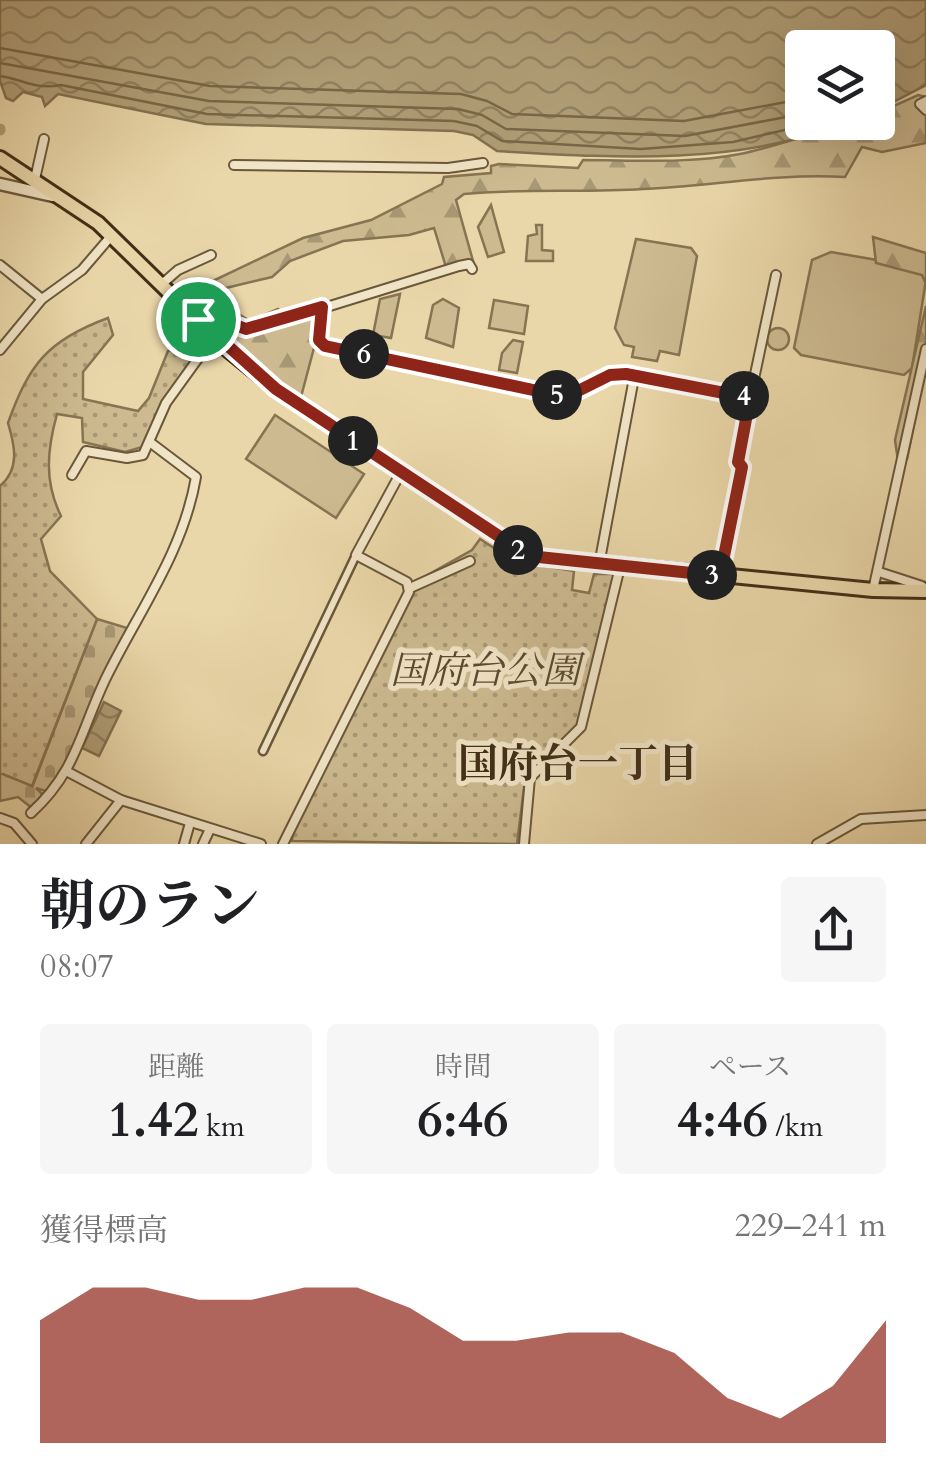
<!DOCTYPE html>
<html lang="ja">
<head>
<meta charset="utf-8">
<style>
  :root { --surface:#fff; --page:#f6f6f6; --text:#202124; --muted:#757577; --accent:#8f2418 }
  body { margin:0; font-family:Cardo,"Noto Serif JP",serif; background:var(--page); color:var(--text); height:100vh; display:flex; flex-direction:column; font-size:38px; white-space:nowrap }
  * { box-sizing:border-box; margin:0 }
  p { font-size:32px; color:var(--muted) }
  .icon { flex:none; width:55px; height:55px; fill:none; stroke:currentColor; stroke-width:2; stroke-linecap:round; stroke-linejoin:round }
  .map { position:relative; height:844px; overflow:hidden }
  .side { display:flex; flex-direction:column; background:var(--surface); flex:1 }
  .side>* { flex:none }
  .tools { position:absolute; left:785px; top:30px; display:grid; gap:20px }
  .tools a { display:grid; place-items:center; width:110px; height:110px; border-radius:10px; background:var(--surface); box-shadow:0 10px 40px #0002; font-size:50px }
  .pin { position:absolute; display:grid; place-items:center; width:85px; height:85px; color:#fff; margin:-42px; border:5px solid #fff; border-radius:50%; box-shadow:0 2px 10px #0007 }
  .km { position:absolute; width:50px; height:50px; margin:-25px; border-radius:50%; background:#222; color:#fff; font-size:28px; line-height:50px; text-align:center }
  .round { display:grid; place-items:center; flex:none; width:105px; height:105px; border-radius:10px; background:var(--page) }
  .head { display:flex; align-items:center; justify-content:space-between; height:170px; padding:0 40px }
  h1 { font-size:55px; font-weight:700; line-height:75px }
  .figures { display:grid; grid-template-columns:repeat(3,1fr); gap:15px; height:170px; padding:10px 40px }
  .figures div { display:grid; align-content:center; border-radius:10px; background:var(--page); text-align:center }
  .figures b { font-size:50px; font-weight:700 }
  .figures small { font-size:28px; font-weight:400 }
  .figures p { font-size:28px }
  .chart { height:280px; padding:20px 40px }
  .chart p { display:flex; justify-content:space-between }
  .chart svg { width:100%; height:180px; margin-top:10px; fill:var(--accent); opacity:.7 }
  .map>svg:first-child { display:block }
</style>
</head>
<body>
<div class="map">
<svg width="926" height="844" viewBox="0 0 926 844">
  <defs>
    <pattern id="forest-firs" width="22" height="20" patternUnits="userSpaceOnUse" patternTransform="scale(2.5)"><rect width="22" height="20" fill="#cdba90"/><path d="M5 1l3.5 6h-7zM16 11l3.5 6h-7z" fill="#a89875"/></pattern>
    <pattern id="cemetery-stones" width="16" height="16" patternUnits="userSpaceOnUse" patternTransform="scale(2.5)"><rect width="16" height="16" fill="#cdba90"/><path d="M2 7V4a2 2 0 0 1 4 0v3zM10 15v-3a2 2 0 0 1 4 0v3z" fill="#a89875"/></pattern>
    <pattern id="park-dots" width="8" height="8" patternUnits="userSpaceOnUse" patternTransform="scale(2.5)"><rect width="8" height="8" fill="#cdba90"/><path d="M2 2h.1M6 6h.1" fill="none" stroke="#a89875" stroke-width="1.8" stroke-linecap="round"/></pattern>
    <pattern id="water-waves" width="16" height="10" patternUnits="userSpaceOnUse" patternTransform="scale(2.5)"><rect width="16" height="10" fill="#b09e77"/><path d="M0 5q4-4 8 0t8 0" fill="none" stroke="#918161"/></pattern>
  </defs>
  <rect width="100%" height="100%" fill="#ead7a9"/>
  <filter id="stains"><feTurbulence type="fractalNoise" baseFrequency=".002" numOctaves="4"/><feColorMatrix values="0 0 0 0 .2 0 0 0 0 .09 0 0 0 0 .02 0 0 0 .5 -.17"/></filter>
  <radialGradient id="worn" r=".72"><stop offset=".6" stop-color="#630" stop-opacity="0"/><stop offset="1" stop-color="#630" stop-opacity=".3"/></radialGradient>
  <g fill="#cdba90" stroke="#867453" stroke-width="2.5">
    <polygon points="491,205 504,252 488,257 478,227"/>
    <polygon points="536,225 542,225 542,250 553,251 553,261 526,261 528,236 537,234"/>
    <polygon points="636,239 691,248 697,256 679,355 660,351 657,361 632,357 634,347 624,345 615,328"/>
    <polygon points="831,252 917,267 926,280 912,368 904,375 801,355 794,348 812,260"/>
    <polygon points="400,294 391,338 373,335 380,299"/>
    <polygon points="443,299 459,308 453,347 426,338 433,305"/>
    <polygon points="494,300 528,306 524,334 489,328"/>
    <circle cx="778" cy="339" r="11"/>
    <polygon points="513,340 523,342 517,373 499,370 502,353"/>
    <polygon points="275,415 364,474 336,518 246,459"/>
  </g>
  <g fill="url(#forest-firs)" stroke="#867453" stroke-width="2.5">
    <path d="M918,95l8,2v46l-44,9 -20,-5 -17,30c-68,-4 -134,9 -202,12 -60,4 -119,-1 -179,5l-8,6 17,61 -27,6 -12,-39 -25,7 -66,6 -53,20 -18,16 -46,11 6,22 18,11 28,-12 14,12 25,-8 -2,31 -14,53 -54,-40 -20,-26 -19,-14 7,-7 -17,-22 105,-50 68,-18 71,-36 2,-7 47,-4v-7l8,-2 79,4 5,-8c52,0 105,4 157,-6 45,-9 92,-31 138,-32v-9z"/>
    <polygon points="873,237 926,253 926,284 922,275 876,263"/>
    <polygon points="926,306 926,365 907,459 898,461 895,440"/>
  </g>
  <path fill="url(#cemetery-stones)" stroke="#867453" stroke-width="2.5" d="M97,619l30,9c-26,54 -45,113 -75,165l-16,-5 8,8 -12,12 -14,-11 -18,4v-44l33,28z"/>
  <g fill="url(#park-dots)" stroke="#867453" stroke-width="2.5">
    <path d="M108,318l5,17 -30,37v27l55,12 11,-13 19,-47 13,-6 10,18 -45,83 -21,6 -42,-10 -1,-24 -25,-4c-10,36 -13,68 4,102l-20,23 9,32 47,48 -65,167 -32,-13v-287c20,-17 15,-40 8,-63 21,-59 40,-83 100,-105z"/>
    <polygon points="480,539 514,561 574,571 572,590 589,593 594,574 614,574 577,725 525,780 517,844 292,841 293,829 417,581 472,550"/>
  </g>
  <g fill="url(#water-waves)" stroke="#837150" stroke-width="2.5">
    <path d="M0,0h926v85l-48,25v-62h-76v74l46,1c-115,43 -231,35 -351,28l-24,-16 -19,-4 -248,-7 -148,-30 -13,12 -3,-9 -19,-5 -10,9 -7,-3 -6,-17z"/>
    <polygon points="104,702 121,711 99,756 82,748"/>
  </g>
  <g fill="none" stroke-linecap="round" stroke-linejoin="round">
    <g stroke="#786646" stroke-width="2.5">
      <polyline points="0,48 210,86 461,94 487,101 512,114 684,121 802,99"/>
      <polyline points="0,63 209,101 458,109 482,115 506,129 685,136 802,114"/>
      <path d="M0,76c22,3 34,14 61,9l146,29 247,7 23,5 25,15 139,8 92,-7 86,-20"/>
    </g>
    <polyline stroke="#b09e77" stroke-width="11" points="0,130 0,129"/>
    <defs>
      <polyline id="pedestrian" points="263,751 356,555"/>
      <g id="minor">
        <polyline points="926,101 920,104 926,110"/>
        <polyline points="234,165 448,168 483,163"/>
        <polyline points="35,179 44,139"/>
        <polyline points="0,265 42,299"/>
        <polyline points="162,284 178,270 211,255"/>
        <polyline points="323,307 319,340 325,346 566,397 610,375 626,374 750,398 739,461 742,467 720,575"/>
        <polyline points="198,319 207,314 237,327 262,327 459,266 469,264 472,269"/>
        <polyline points="0,350 42,299 82,270 112,235"/>
        <polyline points="750,398 776,275"/>
        <polyline points="72,475 86,451 127,458 143,455 166,403 215,335"/>
        <polyline points="599,565 634,378"/>
        <polyline points="879,572 922,586"/>
        <polyline points="410,588 470,561"/>
        <polyline points="873,590 926,349"/>
        <polyline points="68,772 121,800 261,844"/>
        <path d="M31,813c45,-41 49,-80 74,-133 33,-68 78,-127 91,-203l-45,-34"/>
        <polyline points="0,818 14,823 32,844"/>
        <polyline points="86,844 121,800"/>
        <polyline points="184,844 190,823"/>
        <polyline points="203,844 210,829"/>
        <polyline points="283,844 409,592 407,582 356,555 401,472"/>
        <polyline points="524,844 530,778 581,727 620,567"/>
        <polyline points="817,844 861,819 926,815"/>
      </g>
      <polyline id="tertiary" points="0,184 53,196"/>
      <polyline id="primary" points="0,158 98,223 228,350 276,389 529,556 873,590 926,591"/>
    </defs>
    <use href="#pedestrian" stroke="#6a583b" stroke-width="11"/>
    <use href="#minor" stroke="#6a583b" stroke-width="12"/>
    <use href="#tertiary" stroke="#6a583b" stroke-width="15"/>
    <use href="#primary" stroke="#402e16" stroke-width="18"/>
    <use href="#pedestrian" stroke="#f1e5c7" stroke-width="6"/>
    <use href="#minor" stroke="#f1e5c7" stroke-width="8"/>
    <use href="#tertiary" stroke="#f1e5c7" stroke-width="10"/>
    <use href="#primary" stroke="#ead7a9" stroke-width="12"/>
  </g>
  <g fill="none" stroke-linecap="round" stroke-linejoin="round">
    <defs>
      <polygon id="route" points="322,307 319,340 325,346 566,397 610,375 626,374 750,398 738,462 742,467 720,576 529,556 276,389 198,319 206,314 246,329"/>
    </defs>
    <use href="#route" stroke="#fff" stroke-width="20"/>
    <use href="#route" stroke="#8f2418" stroke-width="12"/>
  </g>
  <g text-anchor="middle" stroke-width="10" stroke-linejoin="round" paint-order="stroke">
    <g font-size="38" font-style="italic" fill="#5c4a2e" stroke="#f1e5c7">
      <text x="485" y="683">国府台公園</text>
    </g>
    <g font-size="40" font-weight="bold" fill="#402e16" stroke="#f1e5c7">
      <text x="578" y="777">国府台一丁目</text>
    </g>
  </g>
  <rect width="100%" height="100%" filter="url(#stains)"/>
  <rect width="100%" height="100%" fill="url(#worn)"/>
</svg>
<div class="tools">
<a><svg class="icon" aria-label="layers" viewBox="0 0 24 24"><path d="M12 4l9 5-9 5-9-5zM3 14l9 5 9-5"/></svg></a>
</div>
<div class="pin" style="left:198px;top:319px;background:#1e9e55"><svg class="icon" aria-label="arrive" viewBox="0 0 24 24"><path d="M6 21V4h12l-3 4 3 4H6"/></svg></div>
<b class="km" style="left:353px;top:441px">1</b>
<b class="km" style="left:518px;top:550px">2</b>
<b class="km" style="left:712px;top:575px">3</b>
<b class="km" style="left:744px;top:396px">4</b>
<b class="km" style="left:557px;top:395px">5</b>
<b class="km" style="left:364px;top:354px">6</b>
</div>
<section class="side">
<div class="head"><div><h1>朝のラン</h1><p>08:07</p></div><a class="round"><svg class="icon" aria-label="share" viewBox="0 0 24 24"><path d="M12 15V3M7 8l5-5 5 5M5 13v7h14v-7"/></svg></a></div>
<div class="figures">
<div><p>距離</p><b>1.42<small> km</small></b></div>
<div><p>時間</p><b>6:46</b></div>
<div><p>ペース</p><b>4:46<small> /km</small></b></div>
</div>
<div class="chart"><p><span>獲得標高</span>229–241 m</p>
<svg viewBox="0 0 160 44" preserveAspectRatio="none"><path d="M0 44V14L10 6L20 6L30 9L40 9L50 6L60 6L70 11L80 19L90 19L100 17L110 17L120 22L130 33L140 38L150 30L160 14V44z"/></svg>
</div>
</section>
</body>
</html>
